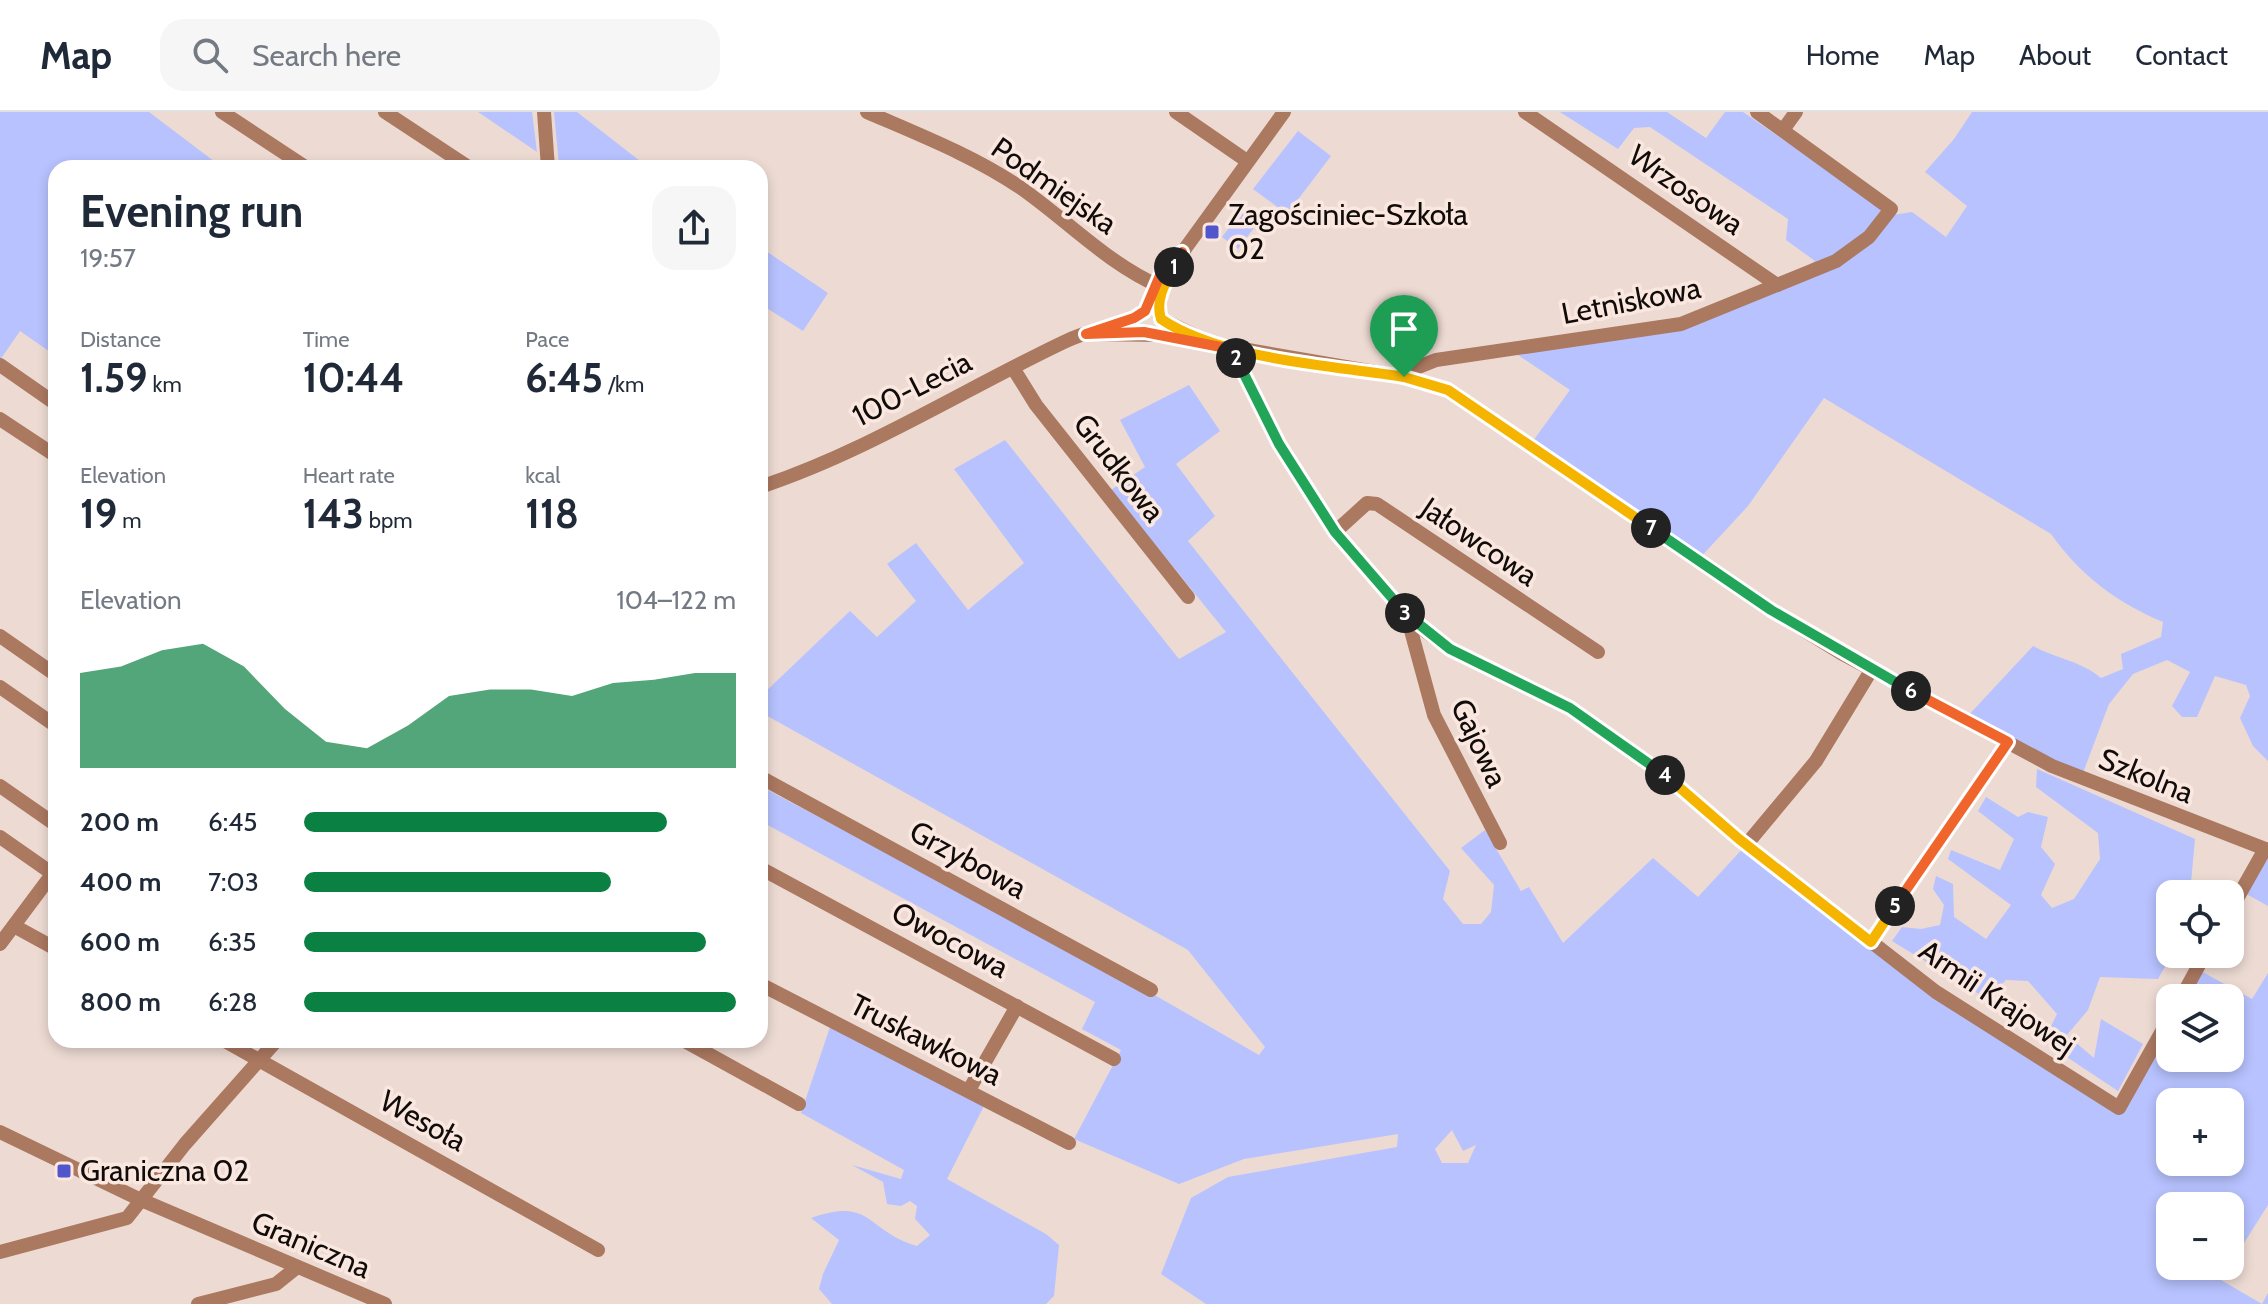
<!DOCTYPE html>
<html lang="en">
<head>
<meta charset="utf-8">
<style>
  :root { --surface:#fff; --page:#f6f6f7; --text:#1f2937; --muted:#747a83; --line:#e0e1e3; --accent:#0b8043 }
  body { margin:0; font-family:Cabin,sans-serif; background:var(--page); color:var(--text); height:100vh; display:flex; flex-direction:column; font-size:30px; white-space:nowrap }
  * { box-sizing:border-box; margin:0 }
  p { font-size:26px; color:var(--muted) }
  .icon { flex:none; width:44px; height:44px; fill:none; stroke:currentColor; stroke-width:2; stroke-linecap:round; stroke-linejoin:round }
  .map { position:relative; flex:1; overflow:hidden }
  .panel { position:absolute; left:48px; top:48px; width:720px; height:888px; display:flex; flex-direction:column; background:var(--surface); border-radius:24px; box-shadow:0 4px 12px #0003 }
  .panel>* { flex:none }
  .buttons { position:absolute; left:2156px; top:768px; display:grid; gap:16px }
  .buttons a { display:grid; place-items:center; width:88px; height:88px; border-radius:16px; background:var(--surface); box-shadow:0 4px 12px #0003; font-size:40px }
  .pin { position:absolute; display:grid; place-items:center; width:68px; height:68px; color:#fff; margin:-82px -34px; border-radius:50% 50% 50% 0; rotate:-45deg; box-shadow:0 0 8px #0007 }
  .pin .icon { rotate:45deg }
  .km { position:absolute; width:40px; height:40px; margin:-20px; border-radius:50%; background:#222; color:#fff; font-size:22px; line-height:40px; text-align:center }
  .round { display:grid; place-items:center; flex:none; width:84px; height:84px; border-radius:24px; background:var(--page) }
  .summary { display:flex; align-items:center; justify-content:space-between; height:136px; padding:0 32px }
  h1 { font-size:44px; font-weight:800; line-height:60px }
  .figures { display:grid; grid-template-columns:repeat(3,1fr); gap:12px; height:136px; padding:8px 32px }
  .figures div { display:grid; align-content:center }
  .figures b { font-size:40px; font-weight:800 }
  .figures small { font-size:22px; font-weight:400 }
  .figures p { font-size:22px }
  .chart { height:224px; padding:16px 32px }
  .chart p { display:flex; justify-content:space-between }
  .chart svg { width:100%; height:144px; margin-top:8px; fill:var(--accent); opacity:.7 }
  ul { padding:0 32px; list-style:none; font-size:26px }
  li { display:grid; grid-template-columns:128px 96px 1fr; align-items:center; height:60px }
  li i { height:20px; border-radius:10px; background:var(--accent) }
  header { display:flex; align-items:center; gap:48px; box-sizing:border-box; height:112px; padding:0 40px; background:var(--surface); border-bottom:2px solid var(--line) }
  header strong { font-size:38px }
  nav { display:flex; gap:44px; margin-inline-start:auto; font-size:28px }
  .search { width:560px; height:72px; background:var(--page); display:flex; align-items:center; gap:20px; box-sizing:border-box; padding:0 28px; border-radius:24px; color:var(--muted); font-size:30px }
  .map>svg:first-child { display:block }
</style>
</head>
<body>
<header>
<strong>Map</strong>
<div class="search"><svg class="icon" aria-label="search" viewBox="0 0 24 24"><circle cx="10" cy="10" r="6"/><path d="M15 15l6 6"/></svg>Search here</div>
<nav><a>Home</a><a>Map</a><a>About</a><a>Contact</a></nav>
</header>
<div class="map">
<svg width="2268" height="1192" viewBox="0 0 2268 1192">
  <rect width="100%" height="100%" fill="#eddbd3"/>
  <g fill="#b7c2fe" fill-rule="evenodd">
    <polygon points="0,0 149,0 223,56 56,56 56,244 20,219 0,248"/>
    <polygon points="478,0 532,0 537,40"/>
    <polygon points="554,0 577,0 649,56 564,56 559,53"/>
    <path d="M1560,0h107l39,26 19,-26h18l150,103 19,-3 34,25 21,-31 -42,-34 29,-33 18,-27h296v649l-15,-15 -13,-28 10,-22 -4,-11 -31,-9 -18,41h-15l-10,-11 18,-34 -23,-12 -34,14 -24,30 -28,74 -116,-59 68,-73c24,13 48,15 68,32l22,-9 -2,-15 40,-17 2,-15c-47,-20 -82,-46 -112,-88l-227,-136 -76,108 -50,54 -168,-115 40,-55 -61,-41 172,-25 96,-39 38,-24 -29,-21 2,-21 -138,-92 -16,1 -16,21z"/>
    <polygon points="1298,19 1331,44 1287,102 1253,77"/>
    <polygon points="1244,96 1260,108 1238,137 1222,125"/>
    <polygon points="760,135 828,181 803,219 765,195 760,202"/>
    <path d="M1189,273l31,46 -44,33 39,52 -27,25 262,330 -7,28 20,25h18l10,-12 3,-27 -33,-37 24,-18 36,61 8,-4 34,56 90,-85 45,39 48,-52 190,147 183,116 51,-91v41h60v-60h-49l16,-29 55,30 16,-26v232l-38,60v-59h-60v60h59l-8,14 41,24 6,-11v11h-1062l-45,-30 30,-76 37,-21 169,-30 1,-13 -154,25 -65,25 -105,-45 47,-89 -39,-21 13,-27 -335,-181v-35l391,207 108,62 6,-8 -77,-97 -428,-238v-15l90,-86 27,26 39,-36 -29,-37 29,-21 52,67 56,-47 -70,-94 51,-29 174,219 47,-27 -115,-142 34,-23 -25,-47zM2170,990h60v60h-60zM1452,1018l11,21 13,-6 -8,18h-26l-7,-14z"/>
    <polygon points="2037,657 2195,727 2190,782 2170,782 2172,842 2158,867 2100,865 2088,898 2067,923 2094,946 2101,907 2143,932 2118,979 2035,924 2039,916 2049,918 2057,902 2028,869 2006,868 1987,887 1892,829 1902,815 1921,817 1940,813 1944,793 1933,777 1936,764 1953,772 1954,805 1986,827 2011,793 1948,747 1951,738 2000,758 2014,727 1978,699 1986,685 2018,705 2028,700 2048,705 2041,735 2055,752 2041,783 2052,796 2074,787 2100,747 2098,721 2036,675"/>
    <polygon points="2268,738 2268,794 2241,779"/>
    <path d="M830,915l155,77 -38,75 99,55 13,11 -5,51 -8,8h-214l-13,-15 4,-15 16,-34 -28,-22c61,-22 55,13 106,28l13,-11 -15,-16 2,-13 -7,-5 -9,5 -14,-2 -4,-22 -31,-17 49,14 3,-9 -103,-57z"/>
  </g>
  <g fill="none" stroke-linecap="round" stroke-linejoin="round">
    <g stroke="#ab7860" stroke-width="14">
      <polyline points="222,0 307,56"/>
      <polyline points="385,0 470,56"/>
      <polyline points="544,0 548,56"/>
      <path d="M867,0c53,23 107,44 154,76 47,33 87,76 140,99"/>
      <polyline points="1176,0 1247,49"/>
      <polyline points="1525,0 1777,173"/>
      <polyline points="1783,18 1796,0"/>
      <polyline points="1179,145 1284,0"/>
      <polyline points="1159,203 1162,178"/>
      <polyline points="1161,207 1196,224"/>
      <polyline points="1086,222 1162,223 1404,265 1448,278 1771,498 1841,541 2052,654 2268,738"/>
      <polyline points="1231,237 1279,332 1335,420 1407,503 1424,518 1450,537 1570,596 1658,657 1739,727 1936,880 2119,996 2170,905"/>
      <polyline points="0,253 56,292"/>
      <polyline points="1013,256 1036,293 1188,485"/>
      <polyline points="1404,265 1416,256 1436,248 1681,212 1836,149 1869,125 1891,97 1757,0"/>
      <polyline points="0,307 56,344"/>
      <path d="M760,375c106,-35 203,-97 304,-145 24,-12 51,-15 75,-26l9,-10 13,-33 21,-21"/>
      <polyline points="1335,420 1367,391 1377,392 1598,540"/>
      <polyline points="1407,504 1434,603 1500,731"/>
      <polyline points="0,524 56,563"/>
      <polyline points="0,575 56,614"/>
      <polyline points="760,665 1151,878"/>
      <polyline points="0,674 56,713"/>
      <polyline points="0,725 53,762"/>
      <polyline points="1746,733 1816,649 1872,557"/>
      <polyline points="760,756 1114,947"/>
      <polyline points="2230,799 2265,737"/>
      <polyline points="14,814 56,837"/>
      <polyline points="1871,830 2008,630"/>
      <polyline points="0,832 56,757"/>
      <polyline points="760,872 1069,1031"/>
      <polyline points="2181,886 2205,842"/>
      <polyline points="223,928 598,1138"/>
      <polyline points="683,928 799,992"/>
      <polyline points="969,978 1017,894"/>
      <polyline points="0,1020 139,1087 385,1192"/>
      <polyline points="0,1140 127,1106 185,1032 277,928"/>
      <polyline points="198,1192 276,1172 296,1156"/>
    </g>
  </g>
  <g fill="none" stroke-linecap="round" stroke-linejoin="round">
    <defs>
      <path id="split-1" d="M1174,155c-9,16 -19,33 -13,52 61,41 170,46 243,58"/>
      <polyline id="split-2" points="1174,155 1182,140 1161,161 1145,199 1134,206 1086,222 1144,220 1231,237 1236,246"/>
      <polyline id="split-3" points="1236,246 1279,332 1335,420 1405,501"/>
      <polyline id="split-4" points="1405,501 1450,537 1570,596 1665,663"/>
      <polyline id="split-5" points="1665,663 1739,727 1871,830 1895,794"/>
      <polyline id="split-6" points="1895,794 2008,630 1911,579"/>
      <polyline id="split-7" points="1651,416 1771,498 1911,579"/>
      <polyline id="split-8" points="1404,265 1448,278 1651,416"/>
    </defs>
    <use href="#split-1" stroke="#fff" stroke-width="16"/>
    <use href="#split-2" stroke="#fff" stroke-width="16"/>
    <use href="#split-3" stroke="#fff" stroke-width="16"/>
    <use href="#split-4" stroke="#fff" stroke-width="16"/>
    <use href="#split-5" stroke="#fff" stroke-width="16"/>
    <use href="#split-6" stroke="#fff" stroke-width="16"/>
    <use href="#split-7" stroke="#fff" stroke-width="16"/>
    <use href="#split-8" stroke="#fff" stroke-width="16"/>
    <use href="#split-1" stroke="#f5b400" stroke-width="10"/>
    <use href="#split-2" stroke="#f0652b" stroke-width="10"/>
    <use href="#split-3" stroke="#22a559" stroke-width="10"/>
    <use href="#split-4" stroke="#22a559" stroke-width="10"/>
    <use href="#split-5" stroke="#f5b400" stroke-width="10"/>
    <use href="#split-6" stroke="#f0652b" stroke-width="10"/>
    <use href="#split-7" stroke="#22a559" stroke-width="10"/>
    <use href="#split-8" stroke="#f5b400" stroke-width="10"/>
  </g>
  <g fill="#5256cd" stroke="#fae8e0" stroke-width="3">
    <rect x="1204" y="112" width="16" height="16" rx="4"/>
    <rect x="56" y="1051" width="16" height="16" rx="4"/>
  </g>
  <g text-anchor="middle" stroke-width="7" stroke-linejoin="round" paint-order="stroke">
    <g font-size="30" fill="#110b09" stroke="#fae8e0">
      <text transform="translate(1054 74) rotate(35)" y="10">Podmiejska</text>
      <text transform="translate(1686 78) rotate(35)" y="10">Wrzosowa</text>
      <text transform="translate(1631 189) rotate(-11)" y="10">Letniskowa</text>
      <text transform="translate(912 277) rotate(-27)" y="10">100-Lecia</text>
      <text transform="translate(1119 356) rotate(52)" y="10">Grudkowa</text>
      <text transform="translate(1479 430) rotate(34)" y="10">Jałowcowa</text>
      <text transform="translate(1479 631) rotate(65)" y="10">Gajowa</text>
      <text transform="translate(2146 664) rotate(22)" y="10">Szkolna</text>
      <text transform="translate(968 748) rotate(29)" y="10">Grzybowa</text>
      <text transform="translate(950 828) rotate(28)" y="10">Owocowa</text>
      <text transform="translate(1997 886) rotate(34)" y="10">Armii Krajowej</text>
      <text transform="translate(926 928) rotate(27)" y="10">Truskawkowa</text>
      <text transform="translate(423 1009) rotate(29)" y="10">Wesoła</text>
      <text transform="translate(311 1133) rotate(23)" y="10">Graniczna</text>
    </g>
    <g font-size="30" fill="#110b09" stroke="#fae8e0" text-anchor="start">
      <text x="1228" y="113">Zagościniec-Szkoła<tspan x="1228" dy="34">02</tspan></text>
      <text x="80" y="1069">Graniczna 02</text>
    </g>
  </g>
</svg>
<div class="buttons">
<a><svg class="icon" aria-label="locate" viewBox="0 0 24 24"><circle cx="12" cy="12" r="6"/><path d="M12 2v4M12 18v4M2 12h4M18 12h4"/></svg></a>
<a><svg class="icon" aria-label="layers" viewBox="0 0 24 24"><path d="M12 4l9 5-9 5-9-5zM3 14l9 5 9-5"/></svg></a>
<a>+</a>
<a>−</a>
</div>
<div class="pin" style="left:1404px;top:265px;background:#1e9e55"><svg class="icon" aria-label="arrive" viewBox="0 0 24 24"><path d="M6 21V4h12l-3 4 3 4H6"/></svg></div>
<b class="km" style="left:1174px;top:155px">1</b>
<b class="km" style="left:1236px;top:246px">2</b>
<b class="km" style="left:1405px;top:501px">3</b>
<b class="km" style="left:1665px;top:663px">4</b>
<b class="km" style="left:1895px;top:794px">5</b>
<b class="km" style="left:1911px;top:579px">6</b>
<b class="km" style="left:1651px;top:416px">7</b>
<section class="panel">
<div class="summary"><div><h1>Evening run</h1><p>19:57</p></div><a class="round"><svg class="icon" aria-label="share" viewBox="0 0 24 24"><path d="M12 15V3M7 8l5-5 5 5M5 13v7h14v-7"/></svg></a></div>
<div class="figures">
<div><p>Distance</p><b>1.59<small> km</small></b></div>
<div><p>Time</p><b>10:44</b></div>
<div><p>Pace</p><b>6:45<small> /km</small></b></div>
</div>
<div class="figures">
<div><p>Elevation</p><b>19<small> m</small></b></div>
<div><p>Heart rate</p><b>143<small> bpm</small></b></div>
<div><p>kcal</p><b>118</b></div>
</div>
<div class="chart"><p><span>Elevation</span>104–122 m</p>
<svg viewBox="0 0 160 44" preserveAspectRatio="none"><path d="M0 44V15L10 13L20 8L30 6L40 13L50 26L60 36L70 38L80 31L90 22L100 20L110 20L120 22L130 18L140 17L150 15L160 15V44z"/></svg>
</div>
<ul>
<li><b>200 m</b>6:45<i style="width:84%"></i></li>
<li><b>400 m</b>7:03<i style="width:71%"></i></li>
<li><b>600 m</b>6:35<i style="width:93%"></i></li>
<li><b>800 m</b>6:28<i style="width:100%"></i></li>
</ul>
</section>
</div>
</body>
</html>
